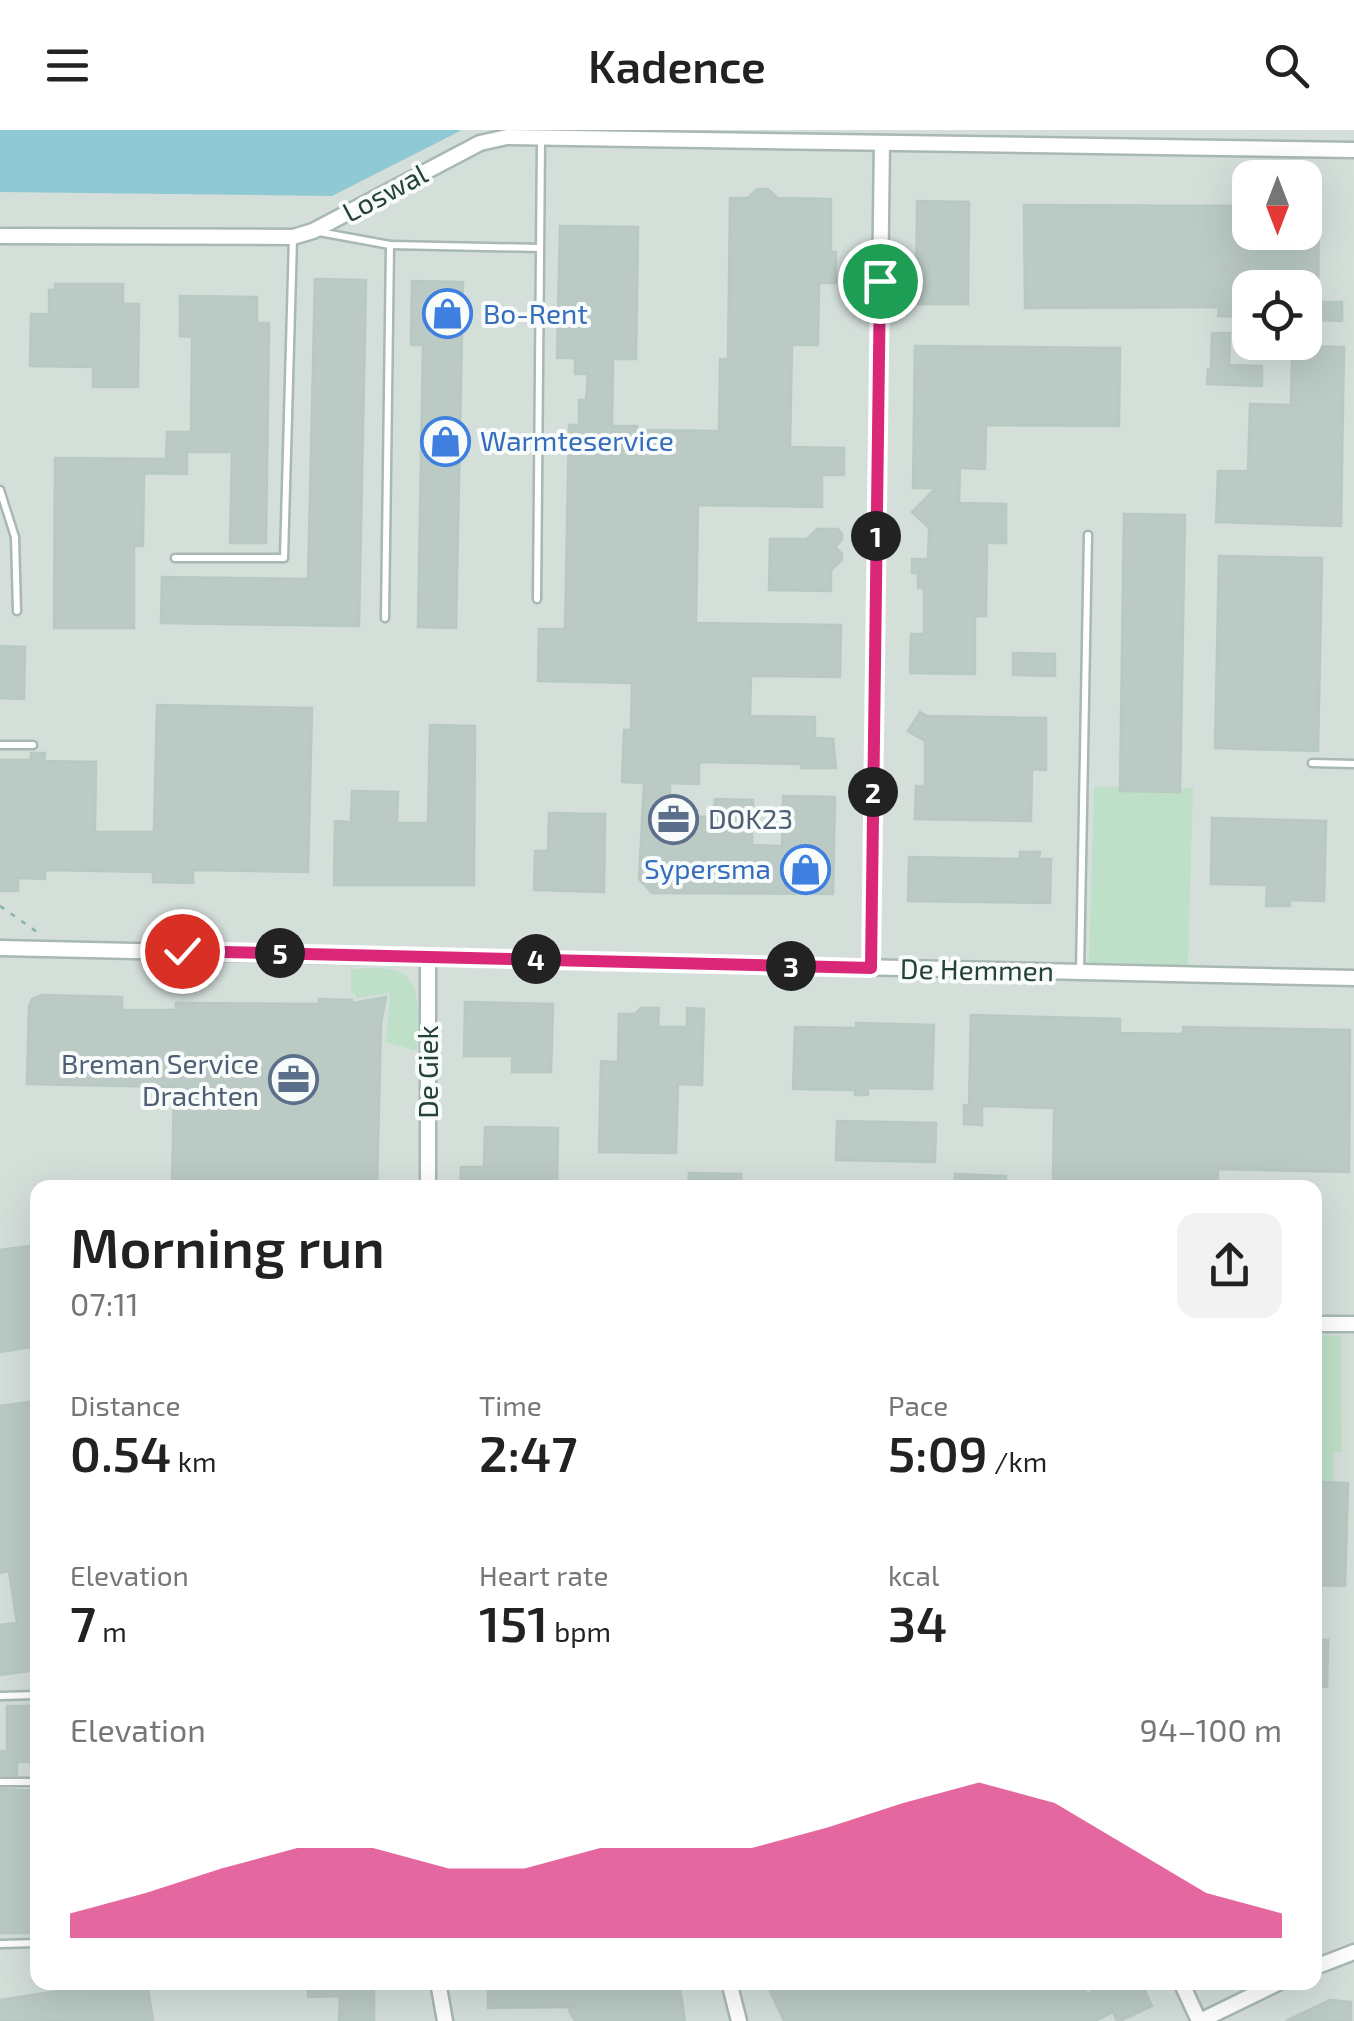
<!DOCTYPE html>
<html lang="en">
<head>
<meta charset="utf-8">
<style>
  :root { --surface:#fff; --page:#f2f2f2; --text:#222; --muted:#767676; --accent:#db2777 }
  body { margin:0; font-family:"Exo 2",sans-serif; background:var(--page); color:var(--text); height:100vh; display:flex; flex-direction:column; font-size:38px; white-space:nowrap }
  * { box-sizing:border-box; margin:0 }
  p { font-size:32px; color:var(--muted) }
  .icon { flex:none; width:55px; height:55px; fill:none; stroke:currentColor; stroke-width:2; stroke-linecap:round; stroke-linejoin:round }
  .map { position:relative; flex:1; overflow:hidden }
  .panel { position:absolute; left:30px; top:1050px; width:1292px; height:810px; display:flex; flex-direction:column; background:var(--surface); border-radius:20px; box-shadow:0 10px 40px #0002 }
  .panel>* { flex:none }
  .needle { width:65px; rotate:180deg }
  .buttons { position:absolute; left:1232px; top:30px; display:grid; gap:20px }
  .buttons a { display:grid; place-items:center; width:90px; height:90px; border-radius:20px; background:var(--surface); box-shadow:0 10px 40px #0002; font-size:50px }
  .pin { position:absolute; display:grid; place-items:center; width:85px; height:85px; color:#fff; margin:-42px; border:5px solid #fff; border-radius:50%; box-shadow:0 2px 10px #0007 }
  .km { position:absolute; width:50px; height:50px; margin:-25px; border-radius:50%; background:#222; color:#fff; font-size:28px; line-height:50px; text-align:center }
  .round { display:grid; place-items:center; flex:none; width:105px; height:105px; border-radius:20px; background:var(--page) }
  .overview { display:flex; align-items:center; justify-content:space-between; height:170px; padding:0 40px }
  h1 { font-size:55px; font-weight:600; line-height:75px }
  .stats { display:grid; grid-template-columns:repeat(3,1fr); gap:15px; height:170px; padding:10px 40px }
  .stats div { display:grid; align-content:center }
  .stats b { font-size:50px; font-weight:600 }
  .stats small { font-size:28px; font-weight:400 }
  .stats p { font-size:28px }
  .chart { height:280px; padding:20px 40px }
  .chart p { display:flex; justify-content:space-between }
  .chart svg { width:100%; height:180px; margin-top:10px; fill:var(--accent); opacity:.7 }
  header { display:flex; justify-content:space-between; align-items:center; height:130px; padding:0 40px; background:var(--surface); font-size:45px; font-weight:600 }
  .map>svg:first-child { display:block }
</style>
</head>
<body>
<header><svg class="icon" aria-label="menu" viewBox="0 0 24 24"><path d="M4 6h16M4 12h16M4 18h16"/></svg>Kadence<svg class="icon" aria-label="search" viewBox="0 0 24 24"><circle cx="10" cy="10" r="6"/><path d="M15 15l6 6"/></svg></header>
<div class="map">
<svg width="1354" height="1891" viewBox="0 0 1354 1891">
  <rect width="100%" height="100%" fill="#e6efeb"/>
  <path fill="#d4dfda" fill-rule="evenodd" d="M413,0h941v1891h-1354v-1840zM1250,48h55v54h-55zM1250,158h55v54h-55zM38,1058h1277v794h-1277z"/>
  <g fill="#bfe0c8">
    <polygon points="1094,657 1193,658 1188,835 1089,833"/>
    <path d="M351,839c13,0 29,-2 42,1 33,6 24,56 24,81l-31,-9 4,-49 -34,5v-3l-5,-2z"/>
    <polygon points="1315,1205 1341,1206 1342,1322 1334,1322 1333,1367 1315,1366"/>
  </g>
  <polygon fill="#8ec9d4" points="0,0 462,0 332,66 0,62"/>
  <g fill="#bbcac4" stroke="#b8c9c2" stroke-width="2.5">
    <polygon points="757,59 768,59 777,68 831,69 831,122 836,122 836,153 819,153 818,215 792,215 790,317 844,318 844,345 822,345 822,377 698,375 696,493 841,495 840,547 751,546 750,586 815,587 815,608 833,609 836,638 801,638 801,634 699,632 699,654 670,653 670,686 714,687 715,669 753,670 752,715 782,716 783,666 835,667 833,764 652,763 639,749 644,653 622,652 624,600 631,600 632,553 538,551 539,499 565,499 569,295 579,295 579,270 586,270 588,244 575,244 575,228 557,228 560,96 638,97 636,229 613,229 612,296 637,296 637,300 719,301 720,229 728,229 730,68 748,68"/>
    <polygon points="917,71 969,72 968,174 916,174"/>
    <polygon points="1024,75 1250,76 1250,102 1305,102 1305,76 1319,76 1318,172 1342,172 1342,191 1317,190 1317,199 1305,199 1305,158 1250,158 1250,187 1218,186 1219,177 1025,178"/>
    <polygon points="315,149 366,150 359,496 161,493 162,447 308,449"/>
    <polygon points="412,151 463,152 456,498 418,497 423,215 411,215"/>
    <polygon points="55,154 123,154 123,174 139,174 138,257 93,257 93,237 30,236 31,184 49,184 49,160 55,160"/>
    <polygon points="180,166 257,167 257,193 269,193 266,413 230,413 232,322 187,322 187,344 144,343 143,416 134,416 134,498 54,498 55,328 166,329 167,302 191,302 192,207 180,206"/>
    <polygon points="1212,203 1230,203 1229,235 1262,236 1262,256 1207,254 1208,239 1211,239"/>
    <polygon points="915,216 1120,218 1119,296 986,295 985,339 960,338 959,373 1006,374 1006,413 987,413 986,486 975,486 975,544 910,543 911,504 924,504 924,458 918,458 918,443 912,443 912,429 928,429 929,398 912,382 936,358 913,358"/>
    <polygon points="1292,216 1344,217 1341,396 1216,392 1218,341 1248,341 1250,274 1291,275"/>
    <polygon points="1124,384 1185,385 1180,662 1120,661"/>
    <polygon points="817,399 838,399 842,404 842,410 835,417 842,424 842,430 831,440 831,461 769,460 770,409 807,409"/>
    <polygon points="1219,426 1322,428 1318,621 1215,618"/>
    <polygon points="0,516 25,517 24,569 0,568"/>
    <polygon points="1013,523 1055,524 1055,546 1013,545"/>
    <polygon points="157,575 312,578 308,742 193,740 193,753 153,752 153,742 45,740 45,749 18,748 18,761 0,761 0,630 31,630 31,623 45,623 44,631 96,632 95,702 154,702"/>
    <polygon points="920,582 927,586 1046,588 1046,640 1032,639 1031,691 915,689 916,656 925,657 925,611 908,601"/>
    <polygon points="430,595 475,596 474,755 334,755 335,691 351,692 352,661 398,662 397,693 428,693"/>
    <polygon points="549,683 605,684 604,762 534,760 535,721 548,721"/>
    <polygon points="1212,688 1326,691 1324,771 1290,770 1290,776 1266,776 1267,755 1211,754"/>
    <polygon points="1020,722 1040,722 1039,729 1051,729 1050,773 908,771 909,727 1020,729"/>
    <polygon points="41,865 122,867 122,880 176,880 176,873 319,874 319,869 352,870 352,873 386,867 381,893 377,1058 172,1058 174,957 27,954 29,876 32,869"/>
    <polygon points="465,872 553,874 551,942 512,942 512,926 464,926"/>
    <polygon points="641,878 659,878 658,897 687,897 687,878 704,879 702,955 678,954 676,1023 599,1022 601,931 618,932 619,884 635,884"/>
    <polygon points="971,885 1120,889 1120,903 1183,904 1183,897 1350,900 1349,1042 1218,1039 1218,1058 1053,1058 1054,978 982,976 982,995 964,994 964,975 969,976"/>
    <polygon points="856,893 934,895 932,959 868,958 868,965 855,965 855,960 793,959 795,897 856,898"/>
    <polygon points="837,991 936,993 935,1032 836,1030"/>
    <polygon points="485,997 558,998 557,1054 505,1053 505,1058 460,1058 461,1037 484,1037"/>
    <polygon points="689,1043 741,1044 741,1058 688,1058"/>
    <polygon points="955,1044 1006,1046 1006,1058 955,1058"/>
    <polygon points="38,1115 38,1216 0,1222 0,1120"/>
    <polygon points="29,1272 31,1287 38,1286 38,1313 35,1313 38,1540 0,1545 0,1495 17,1493 9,1441 0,1443 0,1276"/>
    <polygon points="1315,1352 1348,1353 1345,1456 1315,1455"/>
    <polygon points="1315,1510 1328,1510 1327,1557 1315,1556"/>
    <polygon points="7,1576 38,1576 38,1632 17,1632 17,1645 0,1645 0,1621 7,1621"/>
    <polygon points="0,1659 38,1661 38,1803 0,1803"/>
    <polygon points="114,1852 147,1852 153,1891 0,1891 0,1870"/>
    <polygon points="308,1852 374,1852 374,1891 339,1891 340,1866 308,1867"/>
    <polygon points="488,1852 679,1852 685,1891 575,1891 569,1880 575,1877 488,1878"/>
    <polygon points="766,1852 1082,1852 1087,1864 1111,1852 1141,1852 1152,1876 1120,1891 1117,1891 1113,1882 1095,1891 784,1891"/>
    <polygon points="1330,1870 1351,1872 1351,1891 1286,1891"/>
  </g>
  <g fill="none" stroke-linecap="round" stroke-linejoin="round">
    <defs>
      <g id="lane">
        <polyline points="319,102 390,115 385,488"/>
        <polyline points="390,115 540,118"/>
        <polyline points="0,360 15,407 17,481"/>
        <polyline points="175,428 284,428 293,108"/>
        <polyline points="537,469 541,9"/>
        <polyline points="0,615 33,615"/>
        <polyline points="1312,633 1354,634"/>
        <polyline points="1080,841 1088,405"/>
        <polyline points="0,1566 38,1565"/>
        <polyline points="0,1652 38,1652"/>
        <polyline points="0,1814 38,1813"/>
      </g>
      <g id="street">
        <polyline points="0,106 293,107 313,101 480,13 507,7 1354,20"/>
        <polyline points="0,818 1354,848"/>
        <polyline points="871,838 882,13"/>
        <polyline points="428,1058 428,827"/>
        <polyline points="1315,1194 1354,1194"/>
        <polyline points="1315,1837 1354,1822"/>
        <polyline points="438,1852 445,1891"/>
        <polyline points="729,1852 739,1891"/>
        <polyline points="1181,1852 1199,1891"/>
        <polyline points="1200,1891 1280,1852"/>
      </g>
    </defs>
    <use href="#lane" stroke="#a8b8b2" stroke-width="11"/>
    <use href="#street" stroke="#a8b8b2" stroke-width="19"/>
    <polyline stroke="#86b3a5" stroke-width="2.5" stroke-dasharray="5 8" stroke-linecap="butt" points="0,776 40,804"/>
    <use href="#lane" stroke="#fff" stroke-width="6"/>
    <use href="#street" stroke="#fff" stroke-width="14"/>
  </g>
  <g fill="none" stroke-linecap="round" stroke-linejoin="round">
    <defs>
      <polyline id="route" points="182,821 871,838 880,151"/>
    </defs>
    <use href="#route" stroke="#fff" stroke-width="20"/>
    <use href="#route" stroke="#db2777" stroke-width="12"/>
  </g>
  <defs>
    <symbol id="shop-ring" viewBox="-11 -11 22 22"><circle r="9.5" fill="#f7fbf9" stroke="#3f7fe0" stroke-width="1.5"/><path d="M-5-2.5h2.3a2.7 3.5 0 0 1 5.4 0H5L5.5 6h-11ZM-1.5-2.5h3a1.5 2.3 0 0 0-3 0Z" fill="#3f7fe0"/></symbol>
    <symbol id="office-ring" viewBox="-11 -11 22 22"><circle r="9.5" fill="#f7fbf9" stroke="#5c6f8a" stroke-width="1.5"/><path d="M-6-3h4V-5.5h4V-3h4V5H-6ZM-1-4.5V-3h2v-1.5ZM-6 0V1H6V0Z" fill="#5c6f8a"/></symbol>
  </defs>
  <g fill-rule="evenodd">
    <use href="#shop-ring" x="420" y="156" width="55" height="55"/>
    <use href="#shop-ring" x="418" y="284" width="55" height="55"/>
    <use href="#office-ring" x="646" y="662" width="55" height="55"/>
    <use href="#shop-ring" x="778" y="712" width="55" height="55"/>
    <use href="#office-ring" x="266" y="922" width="55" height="55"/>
  </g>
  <g text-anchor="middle" stroke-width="8" stroke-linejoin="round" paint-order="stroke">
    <g font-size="28" fill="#24423a" stroke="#f7fbf9">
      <text transform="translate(385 63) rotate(-28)" y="10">Loswal</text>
      <text transform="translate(977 840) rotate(1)" y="10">De Hemmen</text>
      <text transform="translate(428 942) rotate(-90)" y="10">De Giek</text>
    </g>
    <g font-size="28" fill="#366cbe" stroke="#f7fbf9" text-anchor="start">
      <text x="483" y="194">Bo-Rent</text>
      <text x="480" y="321">Warmteservice</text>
      <text x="771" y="749" text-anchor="end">Sypersma</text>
    </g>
    <g font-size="28" fill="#4e5e75" stroke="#f7fbf9" text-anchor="start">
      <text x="708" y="699">DOK23</text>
      <text x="259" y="944" text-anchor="end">Breman Service<tspan x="259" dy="32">Drachten</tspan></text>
    </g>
  </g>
</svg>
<div class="buttons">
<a><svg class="needle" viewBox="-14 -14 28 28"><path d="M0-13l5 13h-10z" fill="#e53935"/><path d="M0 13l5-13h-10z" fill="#767676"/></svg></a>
<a><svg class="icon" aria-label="locate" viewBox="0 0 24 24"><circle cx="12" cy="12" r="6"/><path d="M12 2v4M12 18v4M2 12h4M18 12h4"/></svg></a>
</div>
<div class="pin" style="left:880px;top:151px;background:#1e9e55"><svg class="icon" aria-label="arrive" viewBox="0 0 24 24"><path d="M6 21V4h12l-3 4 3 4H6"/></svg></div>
<div class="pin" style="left:182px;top:821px;background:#d93025"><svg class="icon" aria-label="check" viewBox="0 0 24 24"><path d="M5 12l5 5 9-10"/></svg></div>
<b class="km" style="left:876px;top:406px">1</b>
<b class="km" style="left:873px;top:662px">2</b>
<b class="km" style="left:791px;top:836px">3</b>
<b class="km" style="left:536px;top:829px">4</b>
<b class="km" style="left:280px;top:823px">5</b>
<section class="panel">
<div class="overview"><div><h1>Morning run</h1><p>07:11</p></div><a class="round"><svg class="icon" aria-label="share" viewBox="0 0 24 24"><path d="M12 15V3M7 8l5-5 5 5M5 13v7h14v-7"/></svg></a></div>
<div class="stats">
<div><p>Distance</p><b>0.54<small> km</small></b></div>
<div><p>Time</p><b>2:47</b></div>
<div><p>Pace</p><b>5:09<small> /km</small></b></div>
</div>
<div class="stats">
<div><p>Elevation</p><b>7<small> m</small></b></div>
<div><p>Heart rate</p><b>151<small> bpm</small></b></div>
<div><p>kcal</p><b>34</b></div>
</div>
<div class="chart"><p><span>Elevation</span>94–100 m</p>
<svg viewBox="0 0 160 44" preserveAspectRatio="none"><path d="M0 44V38L10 33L20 27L30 22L40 22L50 27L60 27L70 22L80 22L90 22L100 17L110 11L120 6L130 11L140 22L150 33L160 38V44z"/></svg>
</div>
</section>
</div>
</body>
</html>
